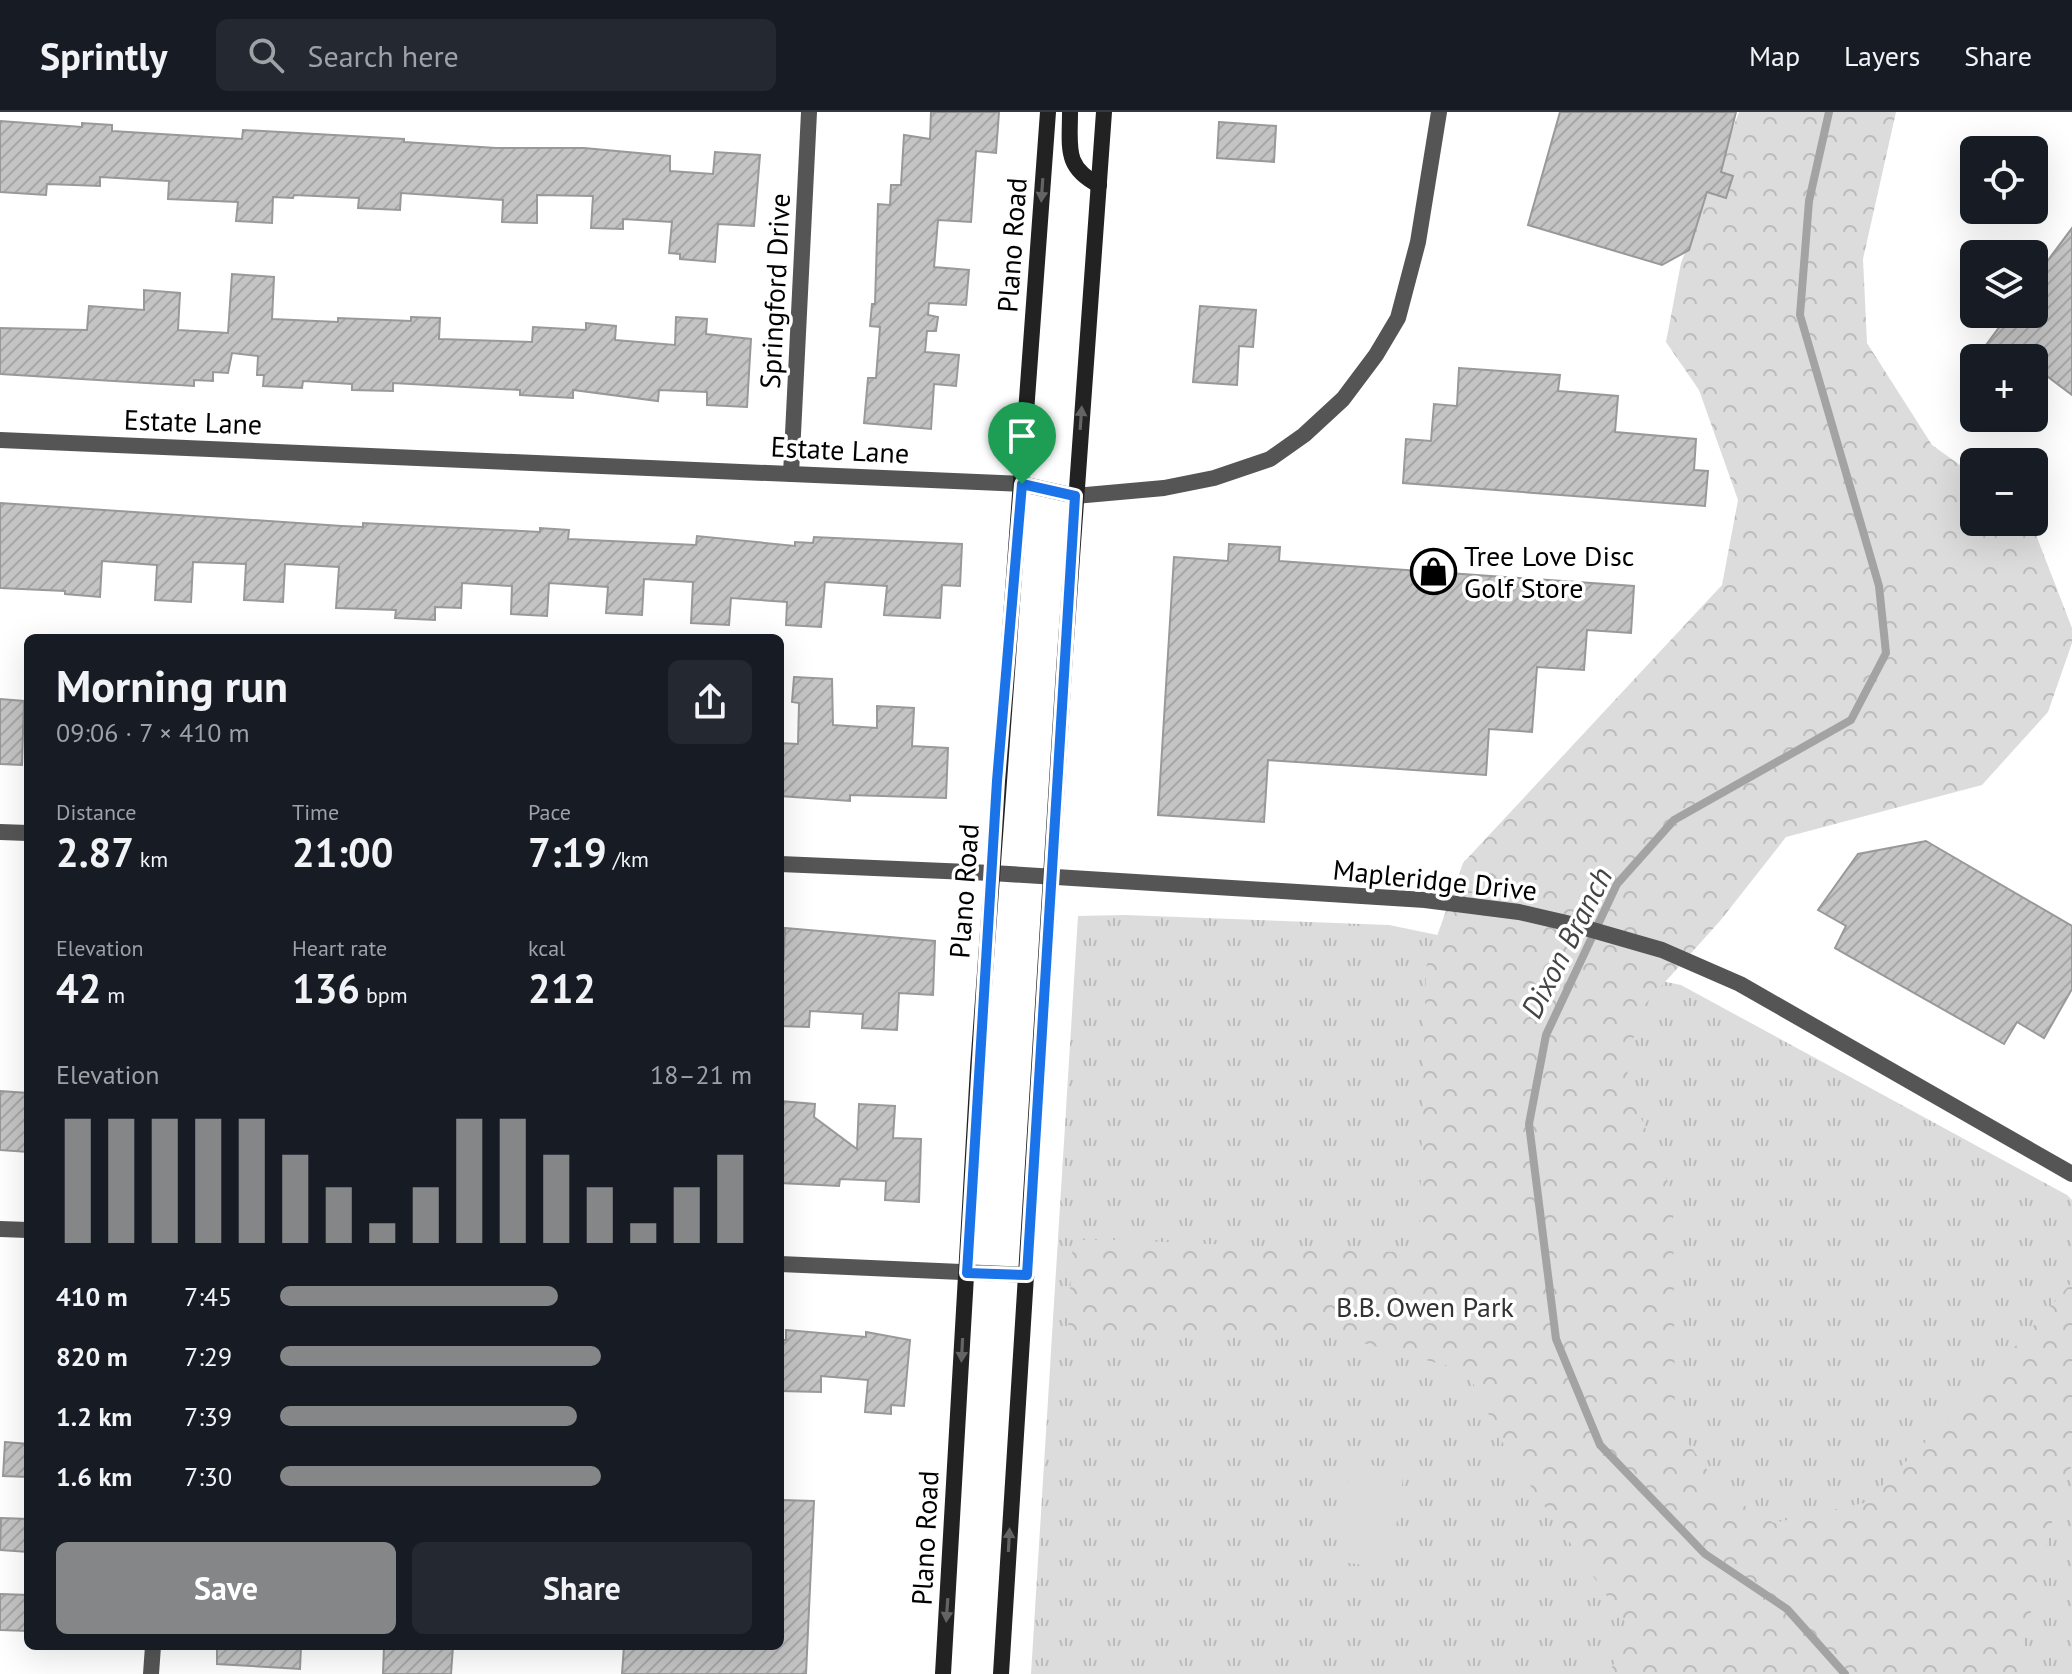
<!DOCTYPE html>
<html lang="en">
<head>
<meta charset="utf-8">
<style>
  :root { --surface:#171b24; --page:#242831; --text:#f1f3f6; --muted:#9ea1a6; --line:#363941; --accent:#858687 }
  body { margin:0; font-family:"PT Sans",sans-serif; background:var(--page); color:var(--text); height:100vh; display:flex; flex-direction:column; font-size:30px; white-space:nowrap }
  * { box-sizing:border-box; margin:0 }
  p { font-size:26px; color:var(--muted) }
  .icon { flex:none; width:44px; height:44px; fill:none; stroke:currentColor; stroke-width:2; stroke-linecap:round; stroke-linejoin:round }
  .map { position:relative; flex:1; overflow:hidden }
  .panel { position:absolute; left:24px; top:522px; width:760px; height:1016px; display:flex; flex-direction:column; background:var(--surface); border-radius:12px; box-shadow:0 8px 32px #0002 }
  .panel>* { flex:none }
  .buttons { position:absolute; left:1960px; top:24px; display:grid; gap:16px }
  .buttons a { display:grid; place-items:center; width:88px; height:88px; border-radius:12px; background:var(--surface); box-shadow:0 8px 32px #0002; font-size:40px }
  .pin { position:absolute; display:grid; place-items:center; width:68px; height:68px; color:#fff; margin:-82px -34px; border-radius:50% 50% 50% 0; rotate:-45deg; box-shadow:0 0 8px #0007 }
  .pin .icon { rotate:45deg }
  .round { display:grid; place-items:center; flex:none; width:84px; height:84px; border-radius:12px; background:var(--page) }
  .summary { display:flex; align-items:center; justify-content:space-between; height:136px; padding:0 32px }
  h1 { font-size:44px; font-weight:600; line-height:60px }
  .figures { display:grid; grid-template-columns:repeat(3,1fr); gap:12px; height:136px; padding:8px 32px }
  .figures div { display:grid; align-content:center }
  .figures b { font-size:40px; font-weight:600 }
  .figures small { font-size:22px; font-weight:400 }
  .figures p { font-size:22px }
  .chart { height:224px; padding:16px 32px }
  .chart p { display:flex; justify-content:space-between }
  .chart svg { width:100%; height:144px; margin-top:8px; stroke:var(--accent); stroke-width:6 }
  .button { display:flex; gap:16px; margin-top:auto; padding:16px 32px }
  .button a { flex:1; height:92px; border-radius:12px; background:var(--accent); color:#fff; font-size:32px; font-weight:600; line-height:92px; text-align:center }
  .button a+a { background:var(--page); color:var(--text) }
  ul { padding:0 32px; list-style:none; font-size:26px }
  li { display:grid; grid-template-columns:128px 96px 1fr; align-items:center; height:60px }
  li i { height:20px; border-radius:10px; background:var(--accent) }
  header { display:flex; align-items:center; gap:48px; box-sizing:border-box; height:112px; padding:0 40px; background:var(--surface); border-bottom:2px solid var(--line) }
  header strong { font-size:38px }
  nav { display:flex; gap:44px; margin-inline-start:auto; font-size:28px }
  .search { width:560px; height:72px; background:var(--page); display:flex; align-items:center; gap:20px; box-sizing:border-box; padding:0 28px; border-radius:12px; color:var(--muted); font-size:30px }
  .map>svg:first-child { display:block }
</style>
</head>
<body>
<header>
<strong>Sprintly</strong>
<div class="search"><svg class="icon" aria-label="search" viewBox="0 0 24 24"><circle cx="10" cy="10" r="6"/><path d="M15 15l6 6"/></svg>Search here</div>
<nav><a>Map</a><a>Layers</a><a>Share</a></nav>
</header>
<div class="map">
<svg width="2072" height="1562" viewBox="0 0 2072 1562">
  <defs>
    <pattern id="grass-tufts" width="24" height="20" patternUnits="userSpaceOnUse" patternTransform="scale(2)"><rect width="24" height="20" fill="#dcdcdc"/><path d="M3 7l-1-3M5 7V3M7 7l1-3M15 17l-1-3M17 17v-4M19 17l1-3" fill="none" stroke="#bbb"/></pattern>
    <pattern id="forest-crowns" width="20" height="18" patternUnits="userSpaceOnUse" patternTransform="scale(2)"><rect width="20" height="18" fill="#dcdcdc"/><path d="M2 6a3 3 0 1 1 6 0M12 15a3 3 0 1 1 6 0" fill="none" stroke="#bbb"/></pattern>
    <pattern id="building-hatch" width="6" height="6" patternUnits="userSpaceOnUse" patternTransform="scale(2)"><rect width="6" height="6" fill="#c4c4c4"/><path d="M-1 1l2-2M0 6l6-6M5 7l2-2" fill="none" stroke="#a7a7a7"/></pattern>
  </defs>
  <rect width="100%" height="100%" fill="#fff"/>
  <polygon fill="url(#grass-tufts)" points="1125,803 1389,813 1681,873 2067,1083 2072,1088 2072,1562 1031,1562 1078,804"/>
  <polygon fill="url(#forest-crowns)" points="1739,0 1896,0 1863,147 1867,231 1932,333 1974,363 1974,410 2031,410 2072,516 2072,531 2048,600 1982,673 1786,725 1720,809 1638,900 1626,970 1673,1082 1675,1312 1724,1382 1774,1411 1864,1391 1968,1288 2072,1170 2072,1354 2062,1368 2023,1533 2022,1562 1608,1562 1632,1520 1509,1343 1467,1259 1333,1223 1068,1220 1073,1126 1419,1141 1426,855 1463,751 1722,473 1738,388 1699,278 1666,230 1681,151"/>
  <polygon fill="#dcdcdc" points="1350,1350 1404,1358 1390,1457 1336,1449"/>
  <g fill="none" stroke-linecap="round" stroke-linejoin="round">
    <polyline stroke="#a3a3a3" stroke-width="8" points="1829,0 1809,89 1800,203 1879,474 1886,541 1851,608 1674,708 1617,772 1546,923 1529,1012 1556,1227 1600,1333 1705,1442 1787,1497 1845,1562"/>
  </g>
  <g fill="url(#building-hatch)" stroke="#999" stroke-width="2">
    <polygon points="931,0 999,0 996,41 976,39 971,110 938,108 934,155 969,158 966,193 929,191 928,203 938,205 936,219 927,219 925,240 959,243 956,274 934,272 931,317 864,311 868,266 876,266 880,215 870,214 872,192 875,192 878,92 890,93 891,73 901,73 904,23 930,27"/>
    <polygon points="1560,0 1736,0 1721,60 1733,64 1726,86 1707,80 1689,138 1662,153 1528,113"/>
    <polygon points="0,9 82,15 82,11 112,13 112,19 242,27 243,18 404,27 404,30 496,36 584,36 670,44 670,59 713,62 715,40 760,43 754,114 718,112 715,150 680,147 680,142 669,141 672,110 623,107 623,117 591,116 593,84 537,83 537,111 502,110 503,88 401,81 400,98 358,96 359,86 294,83 293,86 273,85 272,111 236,109 238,90 168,87 169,69 100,65 100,74 47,72 46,83 0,80"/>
    <polygon points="1219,10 1276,14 1274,50 1217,46"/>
    <polygon points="2072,116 2072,283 2048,265 2034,283 2034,246 2003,246 1986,233 2009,202 2034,202 2034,167"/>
    <polygon points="232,162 274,165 272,207 338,210 338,206 411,209 411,205 440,206 439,227 532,230 533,215 586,218 586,211 616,214 615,228 675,233 676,205 707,207 706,222 751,227 747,295 707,293 707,280 659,278 658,289 573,278 573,286 520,283 520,278 393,271 393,279 352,278 352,272 303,269 302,276 263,274 264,263 257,263 258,244 232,241 228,261 213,260 213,269 194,268 194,274 0,262 0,216 87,218 89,194 144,198 144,178 180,181 178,218 228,221"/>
    <polygon points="1200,194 1256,198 1253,235 1239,234 1237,273 1193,270"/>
    <polygon points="1459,256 1560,263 1558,279 1618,284 1615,320 1696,327 1694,358 1708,359 1705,394 1403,371 1406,327 1431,329 1434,292 1457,294"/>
    <polygon points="0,391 342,414 363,415 363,411 540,420 540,416 569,418 568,427 696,433 697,424 795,434 795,430 813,431 814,425 962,432 960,474 942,473 940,506 884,503 887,474 825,470 821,515 786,513 787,490 731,486 729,513 691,511 693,470 644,467 642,503 606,501 608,475 549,471 547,504 511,502 512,474 462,471 461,496 435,495 435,508 395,506 396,498 336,496 339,455 285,452 283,490 244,488 246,452 193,450 191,490 155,488 157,453 102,449 100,485 65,482 65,479 0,476"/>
    <polygon points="1229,432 1280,435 1279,449 1634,474 1631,521 1587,518 1584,558 1537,555 1532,620 1489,617 1486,663 1268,648 1264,710 1158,703 1174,445 1228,449"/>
    <polygon points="794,565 832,567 833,613 877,616 877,594 914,596 912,634 948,636 946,686 850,683 850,689 780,684 780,631 798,632 799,591 792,590"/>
    <polygon points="0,587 24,589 22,653 0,652"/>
    <polygon points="1926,729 2072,814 2072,877 2044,926 2017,910 2004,932 1835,836 1846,814 1818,798 1858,742"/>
    <polygon points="785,816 935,829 933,883 899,881 897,918 862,916 863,902 810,899 809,915 780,914"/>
    <polygon points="0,979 28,981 28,1040 0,1038"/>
    <polygon points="780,989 815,992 814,1005 857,1037 859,992 895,994 893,1026 921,1027 919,1090 885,1088 886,1069 840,1067 839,1074 780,1071"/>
    <polygon points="786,1218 866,1225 866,1220 910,1228 904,1294 891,1293 891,1302 865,1300 868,1268 821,1264 821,1280 780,1279 780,1228 786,1228"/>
    <polygon points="5,1330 28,1332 28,1365 3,1364"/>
    <polygon points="780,1388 814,1389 806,1562 622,1562 624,1534 780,1534"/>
    <polygon points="1,1406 28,1407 28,1440 0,1438"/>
    <polygon points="0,1482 28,1483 28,1519 0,1518"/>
    <polygon points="217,1534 301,1534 300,1557 217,1552"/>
    <polygon points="384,1534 453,1534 451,1562 383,1562"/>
  </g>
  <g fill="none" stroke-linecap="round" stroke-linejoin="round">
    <g stroke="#555" stroke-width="16">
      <polyline points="0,328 1022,372 1075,384 1164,376 1214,366 1270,347 1304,323 1343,287 1376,243 1398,206 1418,130 1439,0"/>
      <polyline points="791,362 809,0"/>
      <polyline points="0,720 28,721"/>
      <polyline points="780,752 992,761"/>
      <polyline points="0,1117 28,1118"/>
      <polyline points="780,1152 1027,1163"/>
      <polyline points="151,1562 153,1534"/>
    </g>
    <polyline stroke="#555" stroke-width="16" points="992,761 1425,788 1519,800 1575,813 1662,838 1740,872 2072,1062"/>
    <g stroke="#222" stroke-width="16">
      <path d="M1070,0c0,36 -6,55 29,73"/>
      <polyline points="943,1562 978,956 1048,0"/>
      <polyline points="1001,1562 1064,557 1104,0"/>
    </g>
  </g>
  <defs><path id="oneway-solid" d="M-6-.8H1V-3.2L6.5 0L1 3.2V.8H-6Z" transform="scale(2)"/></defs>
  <g fill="#646464">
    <use href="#oneway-solid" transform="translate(1042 78) rotate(94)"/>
    <use href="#oneway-solid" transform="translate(1081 306) rotate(-86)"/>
    <use href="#oneway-solid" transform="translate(962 1238) rotate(93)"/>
    <use href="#oneway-solid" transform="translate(1009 1428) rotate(-87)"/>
    <use href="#oneway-solid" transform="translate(947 1498) rotate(94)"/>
  </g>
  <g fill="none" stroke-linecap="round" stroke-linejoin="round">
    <defs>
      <polygon id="route" points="1022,372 1075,384 1027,1163 967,1161 997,669"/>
    </defs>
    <use href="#route" stroke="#fff" stroke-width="16"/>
    <use href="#route" stroke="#1a73e8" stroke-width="10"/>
  </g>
  <defs>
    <symbol id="shop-ring" viewBox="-11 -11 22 22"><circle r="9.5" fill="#fff" stroke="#000" stroke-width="1.5"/><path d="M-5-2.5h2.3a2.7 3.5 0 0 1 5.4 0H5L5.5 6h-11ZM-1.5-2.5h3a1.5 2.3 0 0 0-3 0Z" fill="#000"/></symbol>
  </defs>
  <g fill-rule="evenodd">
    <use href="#shop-ring" x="1408" y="434" width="51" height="51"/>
  </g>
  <g text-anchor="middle" stroke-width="7" stroke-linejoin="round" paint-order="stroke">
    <g font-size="28" fill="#000" stroke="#fff">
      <text transform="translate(1012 133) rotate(-86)" y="10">Plano Road</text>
      <text transform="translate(775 179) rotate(-87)" y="10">Springford Drive</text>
      <text transform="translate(193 310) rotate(2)" y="10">Estate Lane</text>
      <text transform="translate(840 338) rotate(3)" y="10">Estate Lane</text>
      <text transform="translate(1435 768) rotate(6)" y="10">Mapleridge Drive</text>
      <text transform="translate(964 779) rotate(-86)" y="10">Plano Road</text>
      <text transform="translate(925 1426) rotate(-87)" y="10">Plano Road</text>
    </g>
    <g font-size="28" fill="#000" stroke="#fff" text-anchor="start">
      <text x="1464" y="454">Tree Love Disc<tspan x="1464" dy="32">Golf Store</tspan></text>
    </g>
    <g font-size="28" fill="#333" stroke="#fff">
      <text x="1425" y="1205">B.B. Owen Park</text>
    </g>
    <g font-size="30" font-style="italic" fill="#444" stroke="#fff">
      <text transform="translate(1567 831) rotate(-63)" y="10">Dixon Branch</text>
    </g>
  </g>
</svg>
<div class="buttons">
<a><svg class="icon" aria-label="locate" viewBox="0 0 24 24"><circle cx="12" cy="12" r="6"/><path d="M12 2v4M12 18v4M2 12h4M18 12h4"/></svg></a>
<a><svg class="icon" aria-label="layers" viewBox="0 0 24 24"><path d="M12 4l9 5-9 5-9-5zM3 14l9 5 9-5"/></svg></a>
<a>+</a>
<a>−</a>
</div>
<div class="pin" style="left:1022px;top:372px;background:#1e9e55"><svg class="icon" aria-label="arrive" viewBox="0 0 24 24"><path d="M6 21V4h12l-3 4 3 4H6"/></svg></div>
<section class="panel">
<div class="summary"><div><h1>Morning run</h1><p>09:06 · 7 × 410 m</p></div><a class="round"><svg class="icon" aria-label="share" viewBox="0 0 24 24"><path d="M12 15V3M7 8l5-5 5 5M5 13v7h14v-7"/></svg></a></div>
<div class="figures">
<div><p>Distance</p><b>2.87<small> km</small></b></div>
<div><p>Time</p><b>21:00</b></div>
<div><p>Pace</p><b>7:19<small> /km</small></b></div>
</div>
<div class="figures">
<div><p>Elevation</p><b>42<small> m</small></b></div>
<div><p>Heart rate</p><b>136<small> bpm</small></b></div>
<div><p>kcal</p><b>212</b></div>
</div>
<div class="chart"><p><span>Elevation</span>18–21 m</p>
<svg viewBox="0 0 160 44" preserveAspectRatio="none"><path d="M5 44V6M15 44V6M25 44V6M35 44V6M45 44V6M55 44V17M65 44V27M75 44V38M85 44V27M95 44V6M105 44V6M115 44V17M125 44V27M135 44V38M145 44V27M155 44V17"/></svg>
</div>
<ul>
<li><b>410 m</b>7:45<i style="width:59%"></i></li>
<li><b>820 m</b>7:29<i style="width:68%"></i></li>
<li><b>1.2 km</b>7:39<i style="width:63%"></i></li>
<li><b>1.6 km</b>7:30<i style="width:68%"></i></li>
</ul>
<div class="button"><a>Save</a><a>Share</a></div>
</section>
</div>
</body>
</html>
